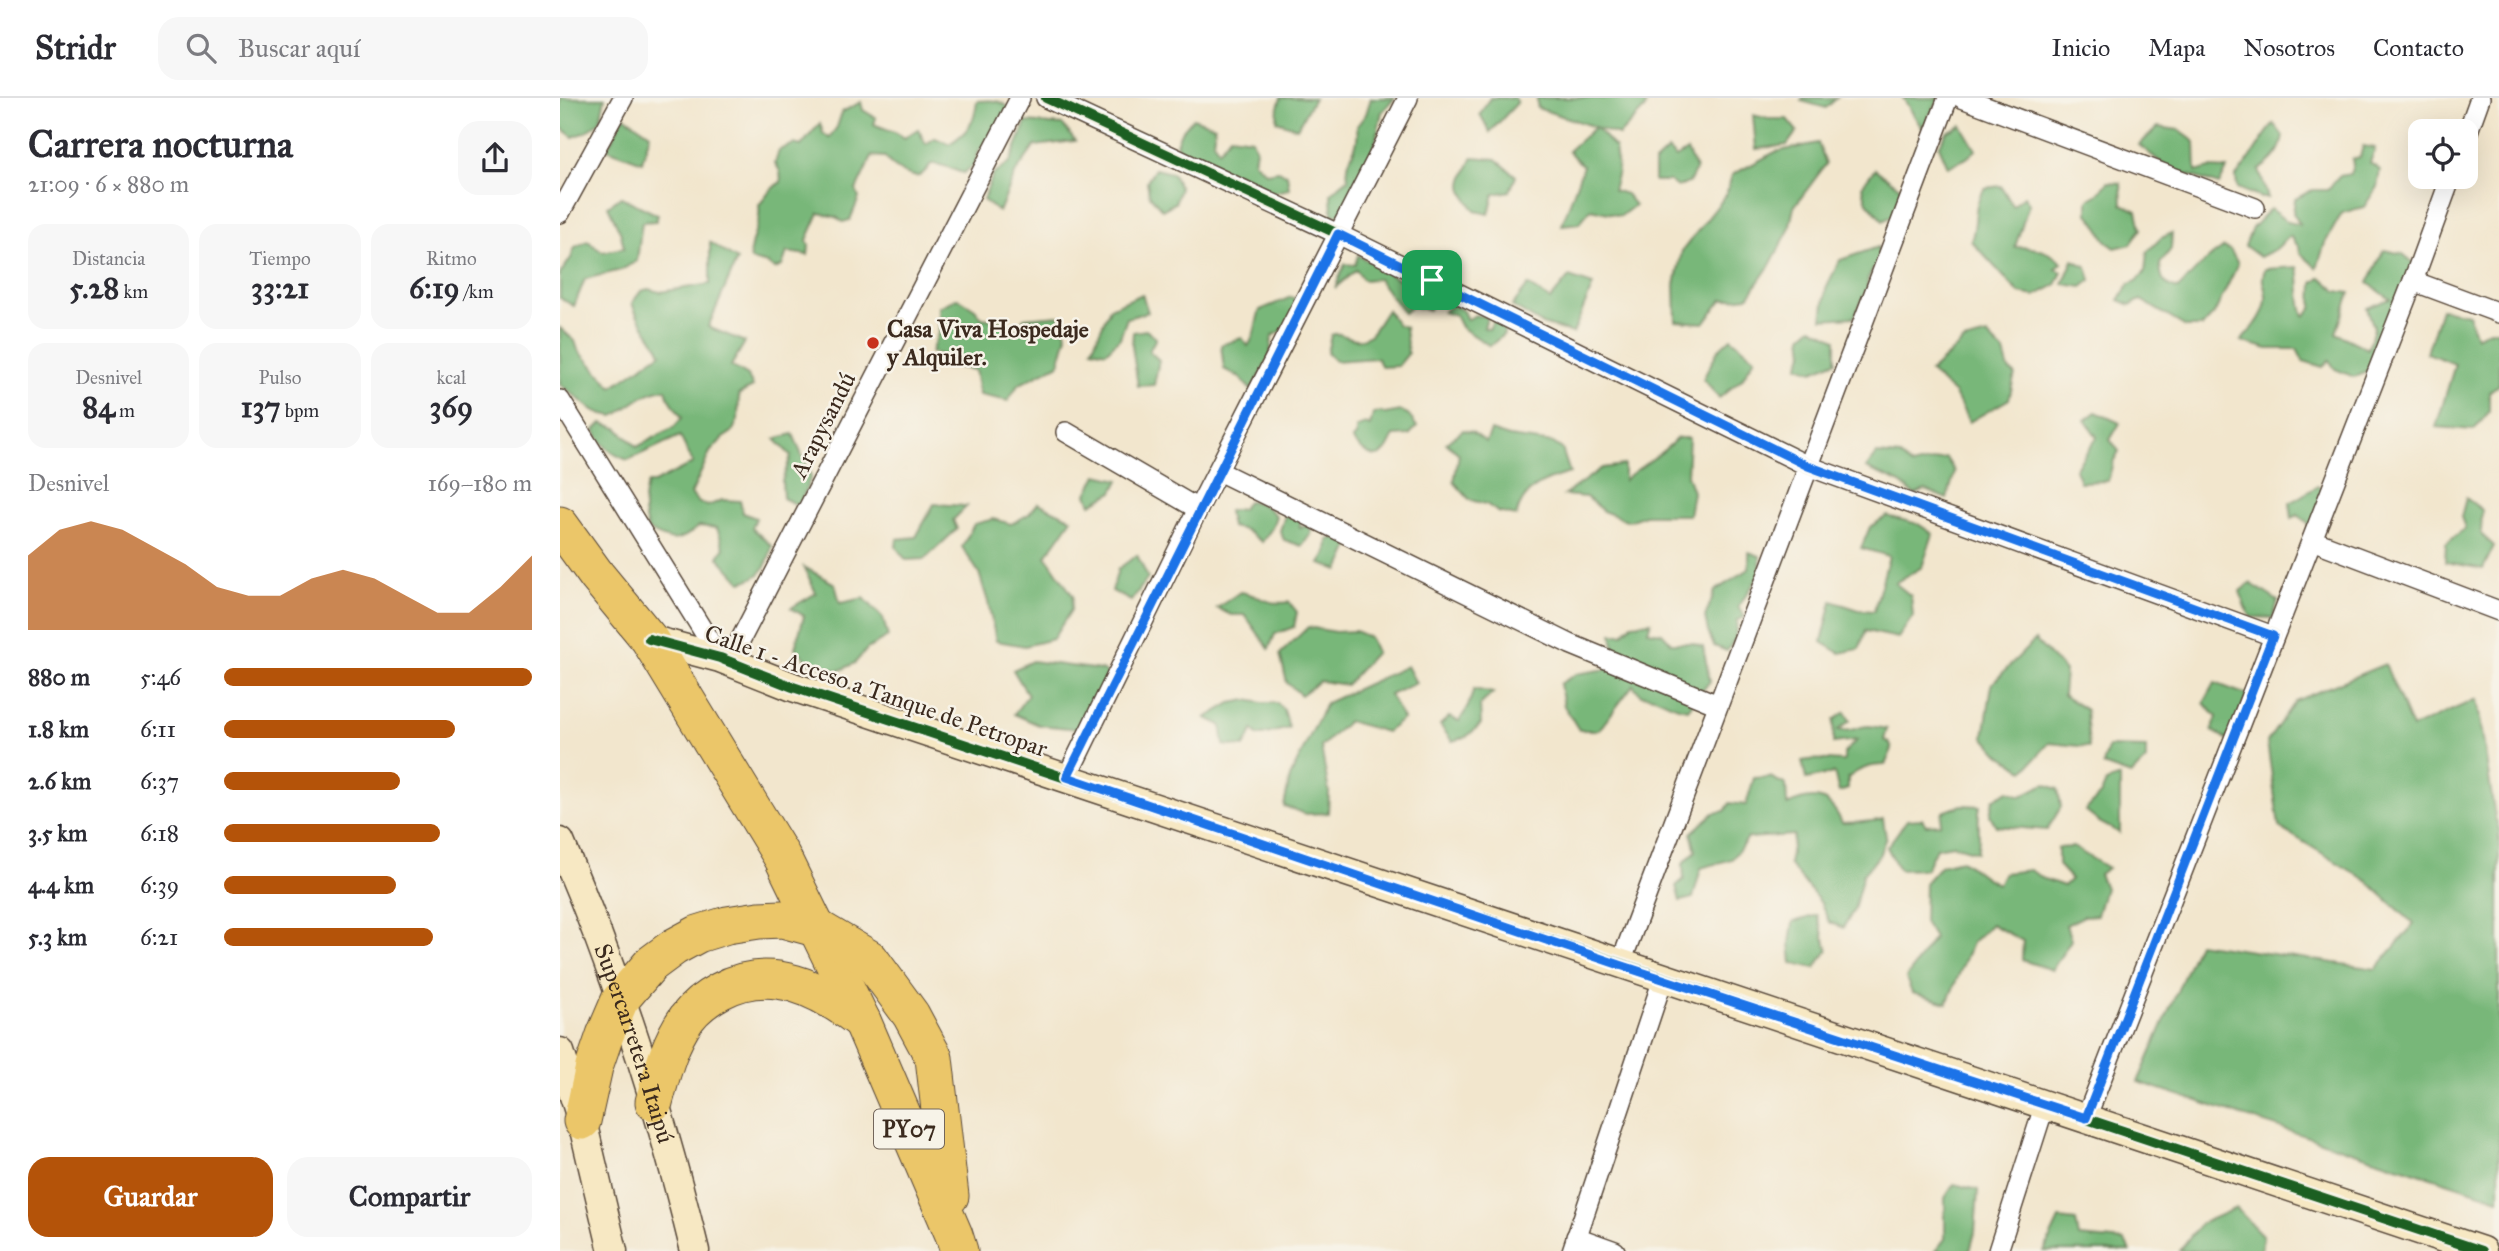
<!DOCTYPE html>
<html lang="es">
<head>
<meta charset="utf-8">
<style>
  :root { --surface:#fff; --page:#f7f7f7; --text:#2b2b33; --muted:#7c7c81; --line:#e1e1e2; --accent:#b45309 }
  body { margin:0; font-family:"IM FELL Great Primer",serif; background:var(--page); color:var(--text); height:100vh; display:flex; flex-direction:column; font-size:26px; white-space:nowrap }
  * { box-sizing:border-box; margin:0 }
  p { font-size:23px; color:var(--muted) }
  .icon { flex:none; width:38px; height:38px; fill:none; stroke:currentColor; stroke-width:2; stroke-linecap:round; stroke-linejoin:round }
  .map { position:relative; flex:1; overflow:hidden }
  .drawer { display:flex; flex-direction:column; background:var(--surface); width:560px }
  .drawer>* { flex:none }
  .fabs { position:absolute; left:1848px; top:21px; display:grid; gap:14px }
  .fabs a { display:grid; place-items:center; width:70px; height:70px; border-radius:14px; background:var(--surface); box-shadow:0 7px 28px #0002; font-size:35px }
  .pin { position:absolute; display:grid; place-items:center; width:60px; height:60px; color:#fff; margin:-30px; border-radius:14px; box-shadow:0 4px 10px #0006 }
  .round { display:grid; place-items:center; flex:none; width:74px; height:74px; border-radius:21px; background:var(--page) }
  .summary { display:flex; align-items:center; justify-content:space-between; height:119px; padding:0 28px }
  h1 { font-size:38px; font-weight:700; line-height:52px }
  .figures { display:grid; grid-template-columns:repeat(3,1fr); gap:10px; height:119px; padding:7px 28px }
  .figures div { display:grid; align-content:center; border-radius:18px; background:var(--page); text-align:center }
  .figures b { font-size:30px; font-weight:700 }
  .figures small { font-size:19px; font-weight:400 }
  .figures p { font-size:19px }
  .chart { height:196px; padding:14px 28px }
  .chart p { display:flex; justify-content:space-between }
  .chart svg { width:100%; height:126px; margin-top:7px; fill:var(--accent); opacity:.7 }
  .cta { display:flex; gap:14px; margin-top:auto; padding:14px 28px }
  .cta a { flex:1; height:80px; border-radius:21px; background:var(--accent); color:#fff; font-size:28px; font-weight:700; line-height:80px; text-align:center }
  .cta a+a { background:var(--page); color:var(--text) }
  ul { padding:0 28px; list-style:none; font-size:23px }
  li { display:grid; grid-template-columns:112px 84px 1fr; align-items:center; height:52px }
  li i { height:18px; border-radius:9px; background:var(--accent) }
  header { display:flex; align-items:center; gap:42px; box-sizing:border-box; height:98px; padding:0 35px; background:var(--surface); border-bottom:2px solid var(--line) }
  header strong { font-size:33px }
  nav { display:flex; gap:38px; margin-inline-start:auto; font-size:24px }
  .search { width:490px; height:63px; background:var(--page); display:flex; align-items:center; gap:18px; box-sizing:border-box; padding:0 24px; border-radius:21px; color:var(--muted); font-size:26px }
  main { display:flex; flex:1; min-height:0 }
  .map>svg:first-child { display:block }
</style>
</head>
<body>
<header>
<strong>Stridr</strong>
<div class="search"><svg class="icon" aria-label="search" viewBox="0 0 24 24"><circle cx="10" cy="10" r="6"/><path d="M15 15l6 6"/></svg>Buscar aquí</div>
<nav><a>Inicio</a><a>Mapa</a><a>Nosotros</a><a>Contacto</a></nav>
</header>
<main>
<section class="drawer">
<div class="summary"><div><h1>Carrera nocturna</h1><p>21:09 · 6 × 880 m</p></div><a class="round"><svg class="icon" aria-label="share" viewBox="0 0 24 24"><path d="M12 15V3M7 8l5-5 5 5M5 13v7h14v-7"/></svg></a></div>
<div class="figures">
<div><p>Distancia</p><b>5.28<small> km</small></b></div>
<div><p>Tiempo</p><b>33:21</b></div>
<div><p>Ritmo</p><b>6:19<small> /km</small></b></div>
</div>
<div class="figures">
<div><p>Desnivel</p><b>84<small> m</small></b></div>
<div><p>Pulso</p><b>137<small> bpm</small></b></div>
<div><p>kcal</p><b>369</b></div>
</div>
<div class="chart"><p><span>Desnivel</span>169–180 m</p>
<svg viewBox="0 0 160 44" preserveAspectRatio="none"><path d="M0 44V18L10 9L20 6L30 9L40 15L50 21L60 29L70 32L80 32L90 26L100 23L110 26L120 32L130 38L140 38L150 29L160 18V44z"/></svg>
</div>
<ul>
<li><b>880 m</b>5:46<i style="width:100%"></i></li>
<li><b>1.8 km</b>6:11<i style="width:75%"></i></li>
<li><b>2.6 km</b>6:37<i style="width:57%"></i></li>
<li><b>3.5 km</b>6:18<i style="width:70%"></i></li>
<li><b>4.4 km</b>6:39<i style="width:56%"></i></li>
<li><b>5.3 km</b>6:21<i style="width:68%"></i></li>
</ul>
<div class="cta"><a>Guardar</a><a>Compartir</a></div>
</section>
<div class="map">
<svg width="1939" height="1153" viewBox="0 0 1939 1153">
  <rect width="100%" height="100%" fill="#f7f3e8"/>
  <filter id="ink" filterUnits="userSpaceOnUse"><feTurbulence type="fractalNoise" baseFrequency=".0143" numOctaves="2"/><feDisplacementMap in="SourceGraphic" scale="14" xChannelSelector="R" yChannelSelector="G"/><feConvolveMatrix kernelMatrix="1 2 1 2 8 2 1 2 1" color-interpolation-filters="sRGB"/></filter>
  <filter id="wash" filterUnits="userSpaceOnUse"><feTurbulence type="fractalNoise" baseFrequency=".00686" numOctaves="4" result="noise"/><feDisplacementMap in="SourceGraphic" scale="28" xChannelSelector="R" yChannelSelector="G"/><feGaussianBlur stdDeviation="1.57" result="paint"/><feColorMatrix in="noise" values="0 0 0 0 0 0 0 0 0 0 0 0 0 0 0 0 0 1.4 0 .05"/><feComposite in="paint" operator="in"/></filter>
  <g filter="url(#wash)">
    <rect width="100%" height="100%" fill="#f2e6cd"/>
    <g fill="#78b779" stroke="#5a704c" stroke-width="2">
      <polygon points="0,0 45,0 40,23 26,34 13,39 0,29"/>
      <polygon points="721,0 754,0 737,30 717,23 718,9"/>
      <path d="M811,0h24l-13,14 -7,32 -26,69 -17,2 -1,-22 17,-14c-4,-23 13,-28 9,-53l9,-12z"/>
      <polygon points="930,0 955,0 957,5 930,34 920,16"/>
      <polygon points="977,0 1087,0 1085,10 1059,37 1036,30 1055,50 1058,73 1053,92 1066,96 1075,107 1061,118 1031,111 1019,125 1002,127 1023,68 1008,53 1035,29 977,10"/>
      <polygon points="1243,0 1277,0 1266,10 1241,3"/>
      <polygon points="1343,0 1380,0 1362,30"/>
      <path d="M417,3c12,-1 24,-2 32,7l-20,35 -10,7 -4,14 -11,9c-12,-2 -19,-10 -33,-9 -3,4 -7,10 -12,12 -10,2 -29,-10 -34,-19l-13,-1 -16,34 3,8 -9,22 -7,2 -7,-5 -17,-4 -12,27 2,6 -1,9 -21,-3 -5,14 -7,3 -7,-5 -17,-4c-4,-21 11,-32 8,-55 8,-9 11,-17 22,-23l-1,-11 -5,-8 4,-13 15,-6 7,2 19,-23 3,10 6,5 8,-11 5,-15 19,-10 2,8 13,8 -2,6c11,6 21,5 30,14l14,-9 8,15 9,-6 14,6c18,-11 26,-21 28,-43z"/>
      <polygon points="1193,17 1209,21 1227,21 1237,33 1227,47 1196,51"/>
      <polygon points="64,18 90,36 82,64 47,51"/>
      <polygon points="633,20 655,28 653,44 659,52 670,38 692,41 696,51 694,64 707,75 718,73 727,76 729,91 711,95 691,94 679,76 649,78 625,61 616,46 621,34"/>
      <polygon points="466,24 503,27 515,43 475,48 456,74 439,114 423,102 433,77 450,64"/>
      <path d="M1714,26l9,12c-2,17 -11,25 -24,34l9,28h-7l-24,-10 -1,-12c16,-16 23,-35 38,-52z"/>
      <polygon points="1401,27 1416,52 1407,60 1388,69 1379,48 1387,34"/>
      <polygon points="1598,29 1619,32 1635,44 1636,74 1650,70 1667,71 1659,87 1608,70 1579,47"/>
      <polygon points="1258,45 1266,66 1234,109 1229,132 1210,167 1188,199 1162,202 1144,225 1116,223 1115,187 1122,153 1166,97 1172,77 1215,54"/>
      <polygon points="1803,48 1815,50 1810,65 1820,72 1817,89 1804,109 1782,115 1765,145 1757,170 1740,155 1739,149 1730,138 1716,151 1700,159 1685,148 1692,130 1710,111 1728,124 1740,127 1733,115 1735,101 1752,92 1767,92 1780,78 1790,76 1793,67 1792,61 1800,59"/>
      <polygon points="1108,52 1116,60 1127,53 1136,71 1129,85 1117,89 1109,83 1094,83 1094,65"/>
      <path d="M913,59l23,2 20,17 -6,15 -16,3 -5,20 -14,-3c-19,-27 -15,-25 -2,-54z"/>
      <polygon points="595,71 612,75 620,90 615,105 602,112 589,96 587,83"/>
      <polygon points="1315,71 1341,90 1339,114 1323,123 1307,104 1302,88"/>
      <path d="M1548,84l13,1 1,21 15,7 4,18 -10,15 -16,4c-14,-8 -14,-22 -27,-34v-14l10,-6z"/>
      <path d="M1441,88l12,20 11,-10 5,8 -14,43c19,0 34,3 47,16l-6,6 6,3 -6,13 -21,11 -16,-3 -48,-52c8,-22 0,-34 14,-53z"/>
      <polygon points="61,99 98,117 96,123 82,124 77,163 61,172 25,181 14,208 0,200 0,176 11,160 15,149 28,143 42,154 64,150 61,136 48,108"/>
      <path d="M1612,135l-1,16 -11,15c1,15 3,21 18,25 15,-16 28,-30 46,-42l7,4 7,13 -24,50 -12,13h-16l-45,-27 -11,5 -11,-5 10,-16 8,-3 8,-9 2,-20 14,-14z"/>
      <path d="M150,144l27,18 -29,67 37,15 -14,24 17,10 5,11 -14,7 -1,26 -6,12 -9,6 -13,14 -19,42 8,9 9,3 14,-6 18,1 3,12 13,5 -4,10 20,18c-5,21 -9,31 -31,36l-23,-25 6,-9 -7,-20 -18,-2c-20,18 -28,17 -51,4 -5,-14 -6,-33 0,-47h6l39,-20 -13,-27 -52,24c-16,-5 -27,-14 -33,-30l7,-7 15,5 20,19 37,-20 8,-9 -14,-22 -2,-7c-22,2 -33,16 -52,27 -29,-3 -31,-18 -54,-31v-57l15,13 3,9 34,37 49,-34c-8,-18 -23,-31 -29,-50l9,-12 7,-2 12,3 50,-8z"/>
      <polygon points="1318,149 1319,160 1308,181 1307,192 1294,219 1262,221 1266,190 1280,162"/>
      <path d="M1824,152l19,4 11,9 -39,104 -21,10 -19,-8 -6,-9 -6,7 -20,-6 -6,-12h-29l-27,-8c11,-12 26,-27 25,-45 -1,-14 -6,-12 -1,-27l33,-2c3,17 0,33 6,49l8,-8 1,-25 8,-6 16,14 13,2 -14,40 32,16 6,-21 -7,-20 23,-9 -22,-16z"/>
      <polygon points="798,157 836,180 859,187 875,196 869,212 852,208 844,215 818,181 803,182 796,172 775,190 785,166 795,167"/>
      <polygon points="1513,162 1527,169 1531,182 1522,189 1503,186"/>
      <polygon points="1009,179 1033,187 1013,235 982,226 952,208 968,187 990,202"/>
      <polygon points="582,196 588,214 567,220 560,240 546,254 532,251 550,210"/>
      <path d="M731,199l11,6 -13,25 -17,8 -2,22 -19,32 -12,-13 -15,-8 -3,-24 21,-7 6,8c8,-10 7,-23 12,-36z"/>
      <polygon points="398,200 415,211 422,220 441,223 453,236 464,220 499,217 507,238 499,266 458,287 448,303 419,297 415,272 397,269 388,259 371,254 379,233 379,209"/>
      <polygon points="893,206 903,213 907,222 915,217 927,219 924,230 929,231 933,223 943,226 944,236 930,248 901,229 895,217 883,214"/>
      <polygon points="1881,211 1908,216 1916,239 1929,232 1939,232 1939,286 1929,294 1929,314 1914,332 1876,329 1895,266 1867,255"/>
      <path d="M827,212l11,15 7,2 3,27 -10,12 -16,1 -5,-9 -42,3 -8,-8 4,-18c8,-3 10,0 17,2 23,9 27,-11 39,-27z"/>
      <polygon points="1252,229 1276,241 1276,263 1253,273 1238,268 1244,254 1242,238"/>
      <polygon points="586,232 596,240 589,253 599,262 594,287 578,288 572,248 573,234"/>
      <polygon points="1427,237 1444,254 1449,272 1455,276 1449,301 1409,324 1395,296 1370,274 1404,243"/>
      <polygon points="1171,240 1195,260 1182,281 1159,300 1143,281 1158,252"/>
      <path d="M841,313l7,3 9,13 -8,8 -15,1c-3,4 -5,11 -9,15 -10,13 -26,-3 -33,-12l4,-3v-8l9,-4 5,2 3,-12 8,-2 4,2z"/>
      <polygon points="1536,314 1560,325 1550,342 1559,353 1553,364 1548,383 1520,384 1515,371 1537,339 1525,322"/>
      <path d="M903,332l9,2 14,10 5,-11 18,6 44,6 9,6 8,24c-26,7 -47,15 -54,43l-18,-4 -12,-8 -16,-4 -16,-18 5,-28 -13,-11z"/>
      <polygon points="233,336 251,379 239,408 223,400 222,383 231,358 215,341"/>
      <path d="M1117,340h12l-2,37 6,17 -4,23h-44l-16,6 -26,-10 -17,-14 -22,-2 38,-27 22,-3v15c18,-16 36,-23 53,-42z"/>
      <polygon points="1317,356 1340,358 1352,368 1386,360 1395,374 1387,401 1365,392 1355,397 1339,384 1306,370"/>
      <polygon points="537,377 559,382 553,394 531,406 527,396"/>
      <polygon points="1758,388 1769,395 1750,432 1747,425 1738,417 1732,420 1730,405"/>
      <polygon points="1906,400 1922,412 1921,436 1934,448 1923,471 1885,464 1886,446 1905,430 1901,419"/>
      <path d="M687,403c12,0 21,6 29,15l-4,12 -10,14 -17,-12 -14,-3 -3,-16 14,-2z"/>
      <polygon points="478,405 512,421 486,458 513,498 511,512 493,541 465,548 436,543 428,504 419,475 402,449 414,426 434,421 451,426 469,416"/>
      <polygon points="374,406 407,408 393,422 397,431 365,461 346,462 336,449 337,441 356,439"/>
      <polygon points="725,417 740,421 740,430 748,427 752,434 742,448 724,442 720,433"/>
      <polygon points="1327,418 1358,426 1373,436 1362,469 1335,485 1351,498 1353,518 1338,540 1306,533 1299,551 1280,555 1262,544 1272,503 1299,512 1314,513 1329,458 1301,450 1310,429"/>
      <polygon points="776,439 791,446 779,472 760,466 767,453 768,442"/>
      <polygon points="1189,454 1200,458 1201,475 1178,509 1185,519 1177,522 1175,541 1167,553 1154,548 1148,534 1145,519 1155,493 1189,471"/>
      <polygon points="577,457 588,480 571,503 552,493 558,471"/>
      <polygon points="244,469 275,486 280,505 304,500 323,520 328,539 307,551 295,565 279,573 249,564 235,550 244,518 231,510 256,495"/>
      <polygon points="1690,485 1718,503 1713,520 1691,519 1685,509 1680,493"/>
      <path d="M680,494c21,3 26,14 49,10l8,10 -3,15 -19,7 -6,15 -24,-34h-14l-14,-7z"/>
      <path d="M1091,524l-3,9 14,2 9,10h21l11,4 7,34 -22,28c-22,-3 -25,-13 -47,-14l-8,-10 -34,45h-20l-15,-24 -4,-22 16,-10 31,-5 -4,-15 11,-7 -2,-13h11l9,-10z"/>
      <polygon points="748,529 775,534 795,533 809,539 816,554 786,587 760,583 741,597 727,585 720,556"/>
      <polygon points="1475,542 1505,573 1503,597 1526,612 1529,649 1489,645 1464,673 1437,654 1424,639 1432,586"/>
      <polygon points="472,563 541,572 560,583 543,608 518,631 479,627 454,616 468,597 453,572"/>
      <polygon points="1825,566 1852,630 1917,601 1935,719 1939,732 1939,1101 1578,984 1638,845 1816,871 1854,826 1806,782 1719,729 1707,644 1735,603"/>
      <polygon points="847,568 856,585 830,597 843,621 826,634 788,623 761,649 769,694 768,715 746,716 724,708 730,679 766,605"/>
      <polygon points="1655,585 1687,597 1669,642 1652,633 1657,619 1644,605"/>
      <polygon points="914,591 933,595 920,607 921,626 906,639 892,643 880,627 889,619 899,623 907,611"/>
      <polygon points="687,602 702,605 717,605 724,612 729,630 698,638 693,632 684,649 664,647 661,627 646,620 671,605"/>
      <path d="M1285,614l5,9 -12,9c12,3 18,-3 30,-4 7,0 12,2 19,3l-3,11 5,2 3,7 -7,16c-13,0 -27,4 -37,13v11l-9,3 -5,-19 -28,6 -4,-18c15,-4 27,0 42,0v-8l13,-13 -24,3 1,-23z"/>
      <polygon points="1548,649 1586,650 1586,662 1571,677 1543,667"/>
      <path d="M1210,679l16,8 1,20c28,-13 43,-9 55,18 15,-1 27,0 41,-4l3,18 -7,19 -16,18 -9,36 -11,18 -14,-6 -8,-19 -32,-39 5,-29 -46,3 -16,21 -31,9 -8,30 -13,3 -4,-15 8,-7 -1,-16 13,-12 -5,-18 23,-20 11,-2 5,-8 16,2 8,-27z"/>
      <polygon points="1560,679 1560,735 1539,724 1525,713 1541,696 1546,684"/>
      <polygon points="1484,686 1498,691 1501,709 1487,732 1436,728 1430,717 1433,702 1448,693 1461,698"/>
      <path d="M1402,707l18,1c-4,18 2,28 -3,46l-24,-7 -17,3 -10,21 -27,1 -12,-23 20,-27 15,-1 4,6 14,-1 3,-12z"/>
      <path d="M1513,749l35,21 -9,6 6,14 -8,27 -13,1 -18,9 5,15 -19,30 -30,-10 1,-19 -32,-17 -19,19 -25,60 -35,-10 -6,-15 28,-40 -10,-16 1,-39 16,-18 20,-5c15,8 22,19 37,24l6,-11 26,-3 14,9 20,7 7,-7 -13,-14v-17z"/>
      <polygon points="1257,817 1268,852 1255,870 1232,865 1230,845 1233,824"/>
      <polygon points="1394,1086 1418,1092 1415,1134 1410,1153 1375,1153 1385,1141 1385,1100"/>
      <polygon points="1676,1110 1703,1138 1701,1153 1619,1153 1640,1126"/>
      <polygon points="1499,1121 1516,1123 1519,1139 1565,1143 1570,1153 1484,1153"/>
    </g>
  </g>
  <g filter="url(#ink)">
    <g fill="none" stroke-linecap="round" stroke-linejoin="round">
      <defs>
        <g id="street">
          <polyline points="486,0 778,136 1248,368 1713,538"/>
          <polyline points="1402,0 1695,110"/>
          <polyline points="1906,39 1920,0"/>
          <polyline points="0,115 63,0"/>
          <polyline points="1853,183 1939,215"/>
          <polyline points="0,302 160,560"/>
          <polyline points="506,334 638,411"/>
          <polyline points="658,373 1010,546 1158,607"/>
          <polyline points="1752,442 1939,513"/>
          <polyline points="169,564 460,0"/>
          <polyline points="507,679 638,411 848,0"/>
          <polyline points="1060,867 1388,0"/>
          <polyline points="1526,1020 1853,183 1891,79"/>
          <polyline points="1016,1139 1055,1153"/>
          <polyline points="1012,1153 1103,881"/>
          <polyline points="1438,1153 1485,1006"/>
        </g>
        <g id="secondary">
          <polyline points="89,541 160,560 233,589 1922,1153"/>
          <path id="s1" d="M0,744c57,131 101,270 135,409"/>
          <polyline points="0,954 22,1023 53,1153"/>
        </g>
        <g id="highway">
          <polyline points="0,427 37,478 89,541 222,759 303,925 394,1137 399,1153"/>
          <path d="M94,1004c8,-29 15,-59 33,-84 9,-12 20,-20 33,-27 51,-28 100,-2 142,30"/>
          <polyline points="22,1023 34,969 45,937 60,902 91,866 114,849 138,836 167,827 199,822 222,821 259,831 310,861 351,917 374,960 390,1098"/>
        </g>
      </defs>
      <use href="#street" stroke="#564638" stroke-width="22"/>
      <use href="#secondary" stroke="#564638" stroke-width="31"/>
      <use href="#highway" stroke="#564638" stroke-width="39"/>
      <use href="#street" stroke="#fff" stroke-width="19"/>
      <use href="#secondary" stroke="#f7e8c3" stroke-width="28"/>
      <use href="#highway" stroke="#ebc669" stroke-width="37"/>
      <defs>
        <g id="cycleway">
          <polyline points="486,0 778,136 1248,368 1713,538"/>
          <polyline points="89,541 160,560 233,589 1922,1153"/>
        </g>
      </defs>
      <use href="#cycleway" stroke="#f7f3e8" stroke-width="15"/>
      <use href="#cycleway" stroke="#1b5e20" stroke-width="10"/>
    </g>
  </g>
  <g fill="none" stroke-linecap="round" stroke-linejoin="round" filter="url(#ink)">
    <defs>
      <polygon id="route" points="778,136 1248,368 1713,538 1526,1020 1060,867 507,679"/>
    </defs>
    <use href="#route" stroke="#fff" stroke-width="14"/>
    <use href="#route" stroke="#1a73e8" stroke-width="9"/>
  </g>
  <circle fill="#c8321e" stroke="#f7f3e8" stroke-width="2.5" cx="313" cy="245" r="7"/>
  <g text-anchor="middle" stroke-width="5" stroke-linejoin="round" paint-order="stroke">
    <rect fill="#f7f3e8" stroke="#73665b" stroke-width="2" x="314" y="1011.5" width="70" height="39" rx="5"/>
    <g font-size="23" font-weight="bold" fill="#3b2a1e">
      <text x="349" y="1039">PY07</text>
    </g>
    <g font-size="24" font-weight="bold" fill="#3b2a1e" stroke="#f7f3e8" text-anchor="start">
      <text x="327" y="239">Casa Viva Hospedaje<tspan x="327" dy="28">y Alquiler.</tspan></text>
    </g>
    <g font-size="24" fill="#3b2a1e" stroke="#f7f3e8">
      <text transform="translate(263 327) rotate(-63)" y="8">Arapysandú</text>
      <text transform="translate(316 593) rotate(19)" y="8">Calle 1 - Acceso a Tanque de Petropar</text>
      <text dy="8" stroke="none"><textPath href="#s1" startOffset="215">Supercarretera Itaipú</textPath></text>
    </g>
  </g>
</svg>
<div class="fabs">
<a><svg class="icon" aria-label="locate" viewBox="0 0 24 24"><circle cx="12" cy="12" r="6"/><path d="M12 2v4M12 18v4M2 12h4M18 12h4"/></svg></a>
</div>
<div class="pin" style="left:872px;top:182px;background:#1e9e55"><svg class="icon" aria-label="arrive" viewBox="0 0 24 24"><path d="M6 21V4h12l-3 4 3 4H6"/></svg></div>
</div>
</main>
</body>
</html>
